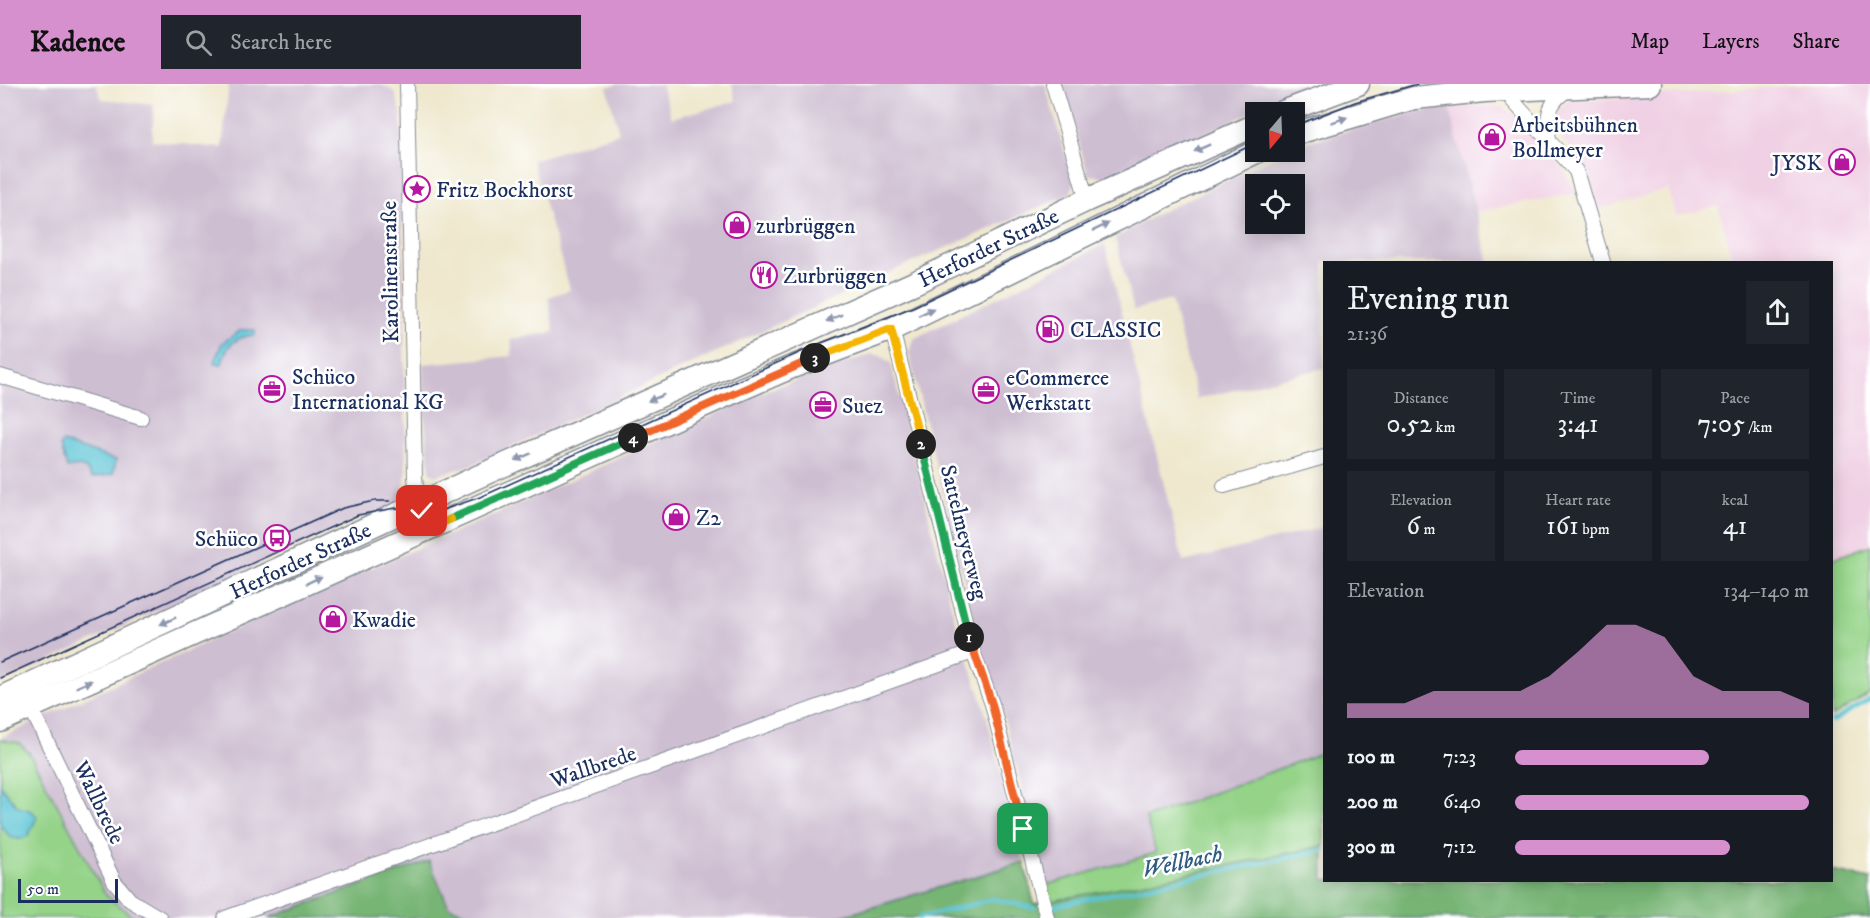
<!DOCTYPE html>
<html lang="en">
<head>
<meta charset="utf-8">
<style>
  :root { --surface:#171b24; --page:#20242c; --text:#f1f3f6; --muted:#9ea1a6; --accent:#d690ce }
  body { margin:0; font-family:"IM FELL DW Pica",serif; background:var(--page); color:var(--text); height:100vh; display:flex; flex-direction:column; font-size:22px; white-space:nowrap }
  * { box-sizing:border-box; margin:0 }
  p { font-size:20px; color:var(--muted) }
  .icon { flex:none; width:33px; height:33px; fill:none; stroke:currentColor; stroke-width:2; stroke-linecap:round; stroke-linejoin:round }
  .map { position:relative; flex:1; overflow:hidden }
  .side { position:absolute; left:1323px; top:177px; width:510px; height:621px; display:flex; flex-direction:column; background:var(--surface); border-radius:0px; box-shadow:0 3px 15px #0003 }
  .side>* { flex:none }
  .needle { width:39px; rotate:199deg }
  .controls { position:absolute; left:1245px; top:18px; display:grid; gap:12px }
  .controls a { display:grid; place-items:center; width:60px; height:60px; border-radius:0px; background:var(--surface); box-shadow:0 3px 15px #0003; font-size:30px }
  .scale { position:absolute; left:18px; bottom:15px; width:100px; box-sizing:border-box; padding-left:6px; border:3px solid #1b2f5e; border-top:0; font-size:16px; line-height:21px; white-space:nowrap; color:#1b2f5e; -webkit-text-stroke:4px #fff; paint-order:stroke }
  .pin { position:absolute; display:grid; place-items:center; width:51px; height:51px; color:#fff; margin:-26px; border-radius:12px; box-shadow:0 3px 9px #0006 }
  .km { position:absolute; width:30px; height:30px; margin:-15px; border-radius:50%; background:#222; color:#fff; font-size:16px; line-height:30px; text-align:center }
  .round { display:grid; place-items:center; flex:none; width:63px; height:63px; border-radius:0px; background:var(--page) }
  .head { display:flex; align-items:center; justify-content:space-between; height:102px; padding:0 24px }
  h1 { font-size:33px; font-weight:600; line-height:45px }
  .stats { display:grid; grid-template-columns:repeat(3,1fr); gap:9px; height:102px; padding:6px 24px }
  .stats div { display:grid; align-content:center; border-radius:0px; background:var(--page); text-align:center }
  .stats b { font-size:26px; font-weight:600 }
  .stats small { font-size:16px; font-weight:400 }
  .stats p { font-size:16px }
  .chart { height:168px; padding:12px 24px }
  .chart p { display:flex; justify-content:space-between }
  .chart svg { width:100%; height:108px; margin-top:6px; fill:var(--accent); opacity:.7 }
  ul { padding:0 24px; list-style:none; font-size:20px }
  li { display:grid; grid-template-columns:96px 72px 1fr; align-items:center; height:45px }
  li i { height:15px; border-radius:8px; background:var(--accent) }
  header { display:flex; align-items:center; gap:36px; box-sizing:border-box; height:84px; padding:0 30px; background:var(--accent); color:#111 }
  header strong { font-size:28px }
  nav { display:flex; gap:33px; margin-inline-start:auto; font-size:21px }
  .search { width:420px; height:54px; background:var(--page); display:flex; align-items:center; gap:15px; box-sizing:border-box; padding:0 21px; border-radius:0px; color:var(--muted); font-size:22px }
  .map>svg:first-child { display:block }
</style>
</head>
<body>
<header>
<strong>Kadence</strong>
<div class="search"><svg class="icon" aria-label="search" viewBox="0 0 24 24"><circle cx="10" cy="10" r="6"/><path d="M15 15l6 6"/></svg>Search here</div>
<nav><a>Map</a><a>Layers</a><a>Share</a></nav>
</header>
<div class="map">
<svg width="1870" height="834" viewBox="0 0 1870 834">
  <rect width="100%" height="100%" fill="#fff"/>
  <filter id="ink" filterUnits="userSpaceOnUse"><feTurbulence type="fractalNoise" baseFrequency=".0167" numOctaves="2"/><feDisplacementMap in="SourceGraphic" scale="12" xChannelSelector="R" yChannelSelector="G"/><feConvolveMatrix kernelMatrix="1 2 1 2 8 2 1 2 1" color-interpolation-filters="sRGB"/></filter>
  <filter id="wash" filterUnits="userSpaceOnUse"><feTurbulence type="fractalNoise" baseFrequency=".008" numOctaves="4" result="noise"/><feDisplacementMap in="SourceGraphic" scale="24" xChannelSelector="R" yChannelSelector="G"/><feGaussianBlur stdDeviation="1.35" result="paint"/><feColorMatrix in="noise" values="0 0 0 0 0 0 0 0 0 0 0 0 0 0 0 0 0 1.4 0 .05"/><feComposite in="paint" operator="in"/></filter>
  <g filter="url(#wash)">
    <rect width="100%" height="100%" fill="#efe8ce"/>
    <g fill="#f0d0e4">
      <polygon points="1822,0 1870,0 1870,461 1832,475 1832,178 1733,178 1718,122 1676,132 1668,105 1599,125 1590,91 1560,51 1554,38 1560,23 1567,18"/>
      <polygon points="1478,22 1500,22 1511,28 1562,84 1576,109 1476,128 1449,24"/>
    </g>
    <g fill="#cebed1" fill-rule="evenodd">
      <polygon points="0,0 96,0 102,15 154,21 152,57 222,64 229,0 377,0 387,3 395,9 401,27 406,392 400,420 364,432 0,599"/>
      <polygon points="617,0 661,0 672,34 736,17 732,0 1045,0 1074,100 1070,110 895,186 472,381 435,392 430,388 423,316 423,280 512,272 511,255 554,248 548,213 570,206 532,76 619,49 607,3"/>
      <polygon points="1063,0 1317,0 1105,93 1088,91"/>
      <path d="M1449,24l40,154h-165v106l-127,31 -26,-99 -37,10 -19,-72 44,-25 126,-61h9l1,-5 5,-3 118,-33zM1256,100h38v40h-38z"/>
      <polygon points="1105,160 1183,478 1324,443 1324,668 1146,733 1157,769 1046,801 1000,618 980,564 909,269 913,255"/>
      <polygon points="872,270 882,272 891,279 954,533 985,626 1024,778 837,834 482,834 449,824 429,777 268,834 134,834 107,811 29,669 12,656 1,654 97,608 352,492 463,445 768,306"/>
    </g>
    <g fill="#94d388" stroke="#588173" stroke-width="1.5">
      <polygon points="1870,461 1870,609 1832,633 1832,475"/>
      <polygon points="0,655 19,659 29,669 106,811 134,834 0,834"/>
      <polygon points="1324,668 1324,796 1832,796 1832,787 1870,795 1870,834 837,834 1024,778 1034,820 1048,817 1046,801 1156,769 1146,734"/>
    </g>
    <g fill="#77b574" stroke="#497269" stroke-width="1.5">
      <polygon points="1324,762 1324,796 1832,796 1832,787 1870,795 1870,834 1052,834 1047,818"/>
      <polygon points="429,777 449,823 482,834 268,834"/>
      <polygon points="1024,778 1034,820 1038,820 1042,834 837,834"/>
    </g>
    <g fill="#5ac4d5" stroke="#3a7a9a" stroke-width="1.5">
      <path d="M241,246h14v5c-19,1 -30,11 -33,29l-8,-1 8,-20z"/>
      <polygon points="63,358 116,376 113,390 92,394 86,385 79,382 67,384 61,362"/>
      <polygon points="0,701 18,723 32,727 37,733 28,752 21,755 11,754 0,741"/>
    </g>
    <g fill="none" stroke-linecap="round" stroke-linejoin="round">
      <g stroke="#5ac4d5" stroke-width="4">
        <polyline points="1832,638 1870,615"/>
        <polyline points="1048,823 1324,766"/>
        <polyline points="919,834 994,815 1034,824"/>
      </g>
    </g>
  </g>
  <g filter="url(#ink)">
    <g fill="none" stroke-linecap="round" stroke-linejoin="round">
      <defs>
        <g id="minor">
          <polyline points="407,0 415,393 418,420 430,444"/>
          <polyline points="1053,0 1087,116"/>
          <polyline points="1509,7 1513,17 1576,87 1603,178"/>
          <path d="M1549,56c-3,-23 -1,-40 21,-51"/>
          <polyline points="892,245 973,568 992,620 1047,834"/>
          <polyline points="0,292 141,334"/>
          <polyline points="1224,402 1324,373"/>
          <polyline points="28,618 114,797 130,816 160,834"/>
          <polyline points="225,834 973,568"/>
        </g>
        <g id="primary">
          <polyline points="1283,28 1358,0"/>
          <polyline points="1294,50 1414,14 1484,7 1650,0"/>
          <polyline points="0,614 475,394 914,199 1087,116 1256,41"/>
          <polyline points="0,637 727,311 792,283 892,245 1256,68"/>
        </g>
      </defs>
      <use href="#minor" stroke="#858c96" stroke-width="16"/>
      <use href="#primary" stroke="#858c96" stroke-width="25"/>
      <use href="#minor" stroke="#fff" stroke-width="14"/>
      <use href="#primary" stroke="#fff" stroke-width="22"/>
      <g stroke="#1b2f5e" stroke-width="1.5">
        <polyline points="1294,42 1355,18 1417,0"/>
        <polyline points="0,578 343,424 374,417 390,417"/>
        <polyline points="0,594 358,431 395,424 443,426 483,412 821,259 913,223 1256,59"/>
      </g>
    </g>
    <defs><path id="oneway-solid" d="M-6-.8H1V-3.2L6.5 0L1 3.2V.8H-6Z" transform="scale(1.5)"/></defs>
    <g fill="#8d97ae">
      <use href="#oneway-solid" transform="translate(1339 36) rotate(-18)"/>
      <use href="#oneway-solid" transform="translate(1202 64) rotate(156)"/>
      <use href="#oneway-solid" transform="translate(1101 143) rotate(-26)"/>
      <use href="#oneway-solid" transform="translate(926 228) rotate(-26)"/>
      <use href="#oneway-solid" transform="translate(834 234) rotate(156)"/>
      <use href="#oneway-solid" transform="translate(656 314) rotate(157)"/>
      <use href="#oneway-solid" transform="translate(523 373) rotate(156)"/>
      <use href="#oneway-solid" transform="translate(314 496) rotate(-25)"/>
      <use href="#oneway-solid" transform="translate(168 537) rotate(156)"/>
      <use href="#oneway-solid" transform="translate(84 600) rotate(-24)"/>
    </g>
  </g>
  <g fill="none" stroke-linecap="round" stroke-linejoin="round" filter="url(#ink)">
    <defs>
      <polyline id="split-1" points="969,553 992,620 1023,745"/>
      <polyline id="split-2" points="921,360 969,553"/>
      <polyline id="split-3" points="815,274 891,245 921,360"/>
      <polyline id="split-4" points="633,354 815,274"/>
      <polyline id="split-5" points="451,435 633,354"/>
      <polyline id="split-6" points="422,427 430,444 451,435"/>
    </defs>
    <use href="#split-1" stroke="#fff" stroke-width="12"/>
    <use href="#split-2" stroke="#fff" stroke-width="12"/>
    <use href="#split-3" stroke="#fff" stroke-width="12"/>
    <use href="#split-4" stroke="#fff" stroke-width="12"/>
    <use href="#split-5" stroke="#fff" stroke-width="12"/>
    <use href="#split-6" stroke="#fff" stroke-width="12"/>
    <use href="#split-1" stroke="#f0652b" stroke-width="8"/>
    <use href="#split-2" stroke="#22a559" stroke-width="8"/>
    <use href="#split-3" stroke="#f5b400" stroke-width="8"/>
    <use href="#split-4" stroke="#f0652b" stroke-width="8"/>
    <use href="#split-5" stroke="#22a559" stroke-width="8"/>
    <use href="#split-6" stroke="#f5b400" stroke-width="8"/>
  </g>
  <defs>
    <symbol id="shop-ring" viewBox="-11 -11 22 22"><circle r="9.5" fill="#fff" stroke="#b5179e" stroke-width="1.5"/><path d="M-5-2.5h2.3a2.7 3.5 0 0 1 5.4 0H5L5.5 6h-11ZM-1.5-2.5h3a1.5 2.3 0 0 0-3 0Z" fill="#b5179e"/></symbol>
    <symbol id="sight-ring" viewBox="-11 -11 22 22"><circle r="9.5" fill="#fff" stroke="#b5179e" stroke-width="1.5"/><path d="M0-6L1.8-2.2L6-1.7L2.9 1.2L3.7 5.4L0 3.3L-3.7 5.4L-2.9 1.2L-6-1.7L-1.8-2.2Z" fill="#b5179e"/></symbol>
    <symbol id="restaurant-ring" viewBox="-11 -11 22 22"><circle r="9.5" fill="#fff" stroke="#b5179e" stroke-width="1.5"/><path d="M-5-6h1v4h1v-4h1v4h1v-4h1v5L-1.5 .5V6h-2V.5L-5-1ZM5-6V6H3V1.5H1.5Q1.5-4 5-6Z" fill="#b5179e"/></symbol>
    <symbol id="fuel-ring" viewBox="-11 -11 22 22"><circle r="9.5" fill="#fff" stroke="#b5179e" stroke-width="1.5"/><path d="M-5.5-6h7V0h2V4h1.3V-2.5L3-4.5l.8-.8L6-3V5H2.5V1h-1V6h-7ZM-4.2-4.7v3.2H.2V-4.7Z" fill="#b5179e"/></symbol>
    <symbol id="office-ring" viewBox="-11 -11 22 22"><circle r="9.5" fill="#fff" stroke="#b5179e" stroke-width="1.5"/><path d="M-6-3h4V-5.5h4V-3h4V5H-6ZM-1-4.5V-3h2v-1.5ZM-6 0V1H6V0Z" fill="#b5179e"/></symbol>
    <symbol id="bus-ring" viewBox="-11 -11 22 22"><circle r="9.5" fill="#fff" stroke="#b5179e" stroke-width="1.5"/><path d="M-5-6H5V4H4V6H2V4H-2V6H-4V4H-5ZM-3.5-4V0h7V-4ZM-3.5 1.2v1.5H-2V1.2ZM2 1.2v1.5H3.5V1.2Z" fill="#b5179e"/></symbol>
  </defs>
  <g fill-rule="evenodd">
    <use href="#shop-ring" x="1477" y="38" width="30" height="30"/>
    <use href="#shop-ring" x="1827" y="63" width="30" height="30"/>
    <use href="#sight-ring" x="402" y="90" width="30" height="30"/>
    <use href="#shop-ring" x="722" y="126" width="30" height="30"/>
    <use href="#restaurant-ring" x="749" y="176" width="30" height="30"/>
    <use href="#fuel-ring" x="1035" y="230" width="30" height="30"/>
    <use href="#office-ring" x="257" y="290" width="30" height="30"/>
    <use href="#office-ring" x="971" y="291" width="30" height="30"/>
    <use href="#office-ring" x="808" y="306" width="30" height="30"/>
    <use href="#shop-ring" x="661" y="418" width="30" height="30"/>
    <use href="#bus-ring" x="262" y="439" width="30" height="30"/>
    <use href="#shop-ring" x="318" y="520" width="30" height="30"/>
  </g>
  <g text-anchor="middle" stroke-width="5" stroke-linejoin="round" paint-order="stroke">
    <g font-size="22" fill="#1b2f5e" stroke="#fff" text-anchor="start">
      <text x="1512" y="48">Arbeitsbühnen<tspan x="1512" dy="25">Bollmeyer</tspan></text>
      <text x="1822" y="86" text-anchor="end">JYSK</text>
      <text x="436" y="113">Fritz Bockhorst</text>
      <text x="756" y="149">zurbrüggen</text>
      <text x="783" y="199">Zurbrüggen</text>
      <text x="1070" y="253">CLASSIC</text>
      <text x="292" y="300">Schüco<tspan x="292" dy="25">International KG</tspan></text>
      <text x="1006" y="301">eCommerce<tspan x="1006" dy="25">Werkstatt</tspan></text>
      <text x="842" y="329">Suez</text>
      <text x="696" y="441">Z2</text>
      <text x="258" y="462" text-anchor="end">Schüco</text>
      <text x="352" y="543">Kwadie</text>
    </g>
    <g font-size="22" fill="#1b2f5e" stroke="#fff">
      <text transform="translate(988 163) rotate(-26)" y="8">Herforder Straße</text>
      <text transform="translate(389 188) rotate(-91)" y="8">Karolinenstraße</text>
      <text transform="translate(965 448) rotate(76)" y="8">Sattelmeyerweg</text>
      <text transform="translate(300 476) rotate(-25)" y="8">Herforder Straße</text>
      <text transform="translate(593 682) rotate(-19)" y="8">Wallbrede</text>
      <text transform="translate(100 718) rotate(64)" y="8">Wallbrede</text>
    </g>
    <g font-size="24" font-style="italic" fill="#2e5c82" stroke="#fff">
      <text transform="translate(1182 777) rotate(-12)" y="8">Wellbach</text>
    </g>
  </g>
</svg>
<div class="controls">
<a><svg class="needle" viewBox="-14 -14 28 28"><path d="M0-13l5 13h-10z" fill="#e53935"/><path d="M0 13l5-13h-10z" fill="#9ea1a6"/></svg></a>
<a><svg class="icon" aria-label="locate" viewBox="0 0 24 24"><circle cx="12" cy="12" r="6"/><path d="M12 2v4M12 18v4M2 12h4M18 12h4"/></svg></a>
</div>
<div class="scale">50 m</div>
<div class="pin" style="left:1023px;top:745px;background:#1e9e55"><svg class="icon" aria-label="arrive" viewBox="0 0 24 24"><path d="M6 21V4h12l-3 4 3 4H6"/></svg></div>
<div class="pin" style="left:422px;top:427px;background:#d93025"><svg class="icon" aria-label="check" viewBox="0 0 24 24"><path d="M5 12l5 5 9-10"/></svg></div>
<b class="km" style="left:969px;top:553px">1</b>
<b class="km" style="left:921px;top:360px">2</b>
<b class="km" style="left:815px;top:274px">3</b>
<b class="km" style="left:633px;top:354px">4</b>
<section class="side">
<div class="head"><div><h1>Evening run</h1><p>21:36</p></div><a class="round"><svg class="icon" aria-label="share" viewBox="0 0 24 24"><path d="M12 15V3M7 8l5-5 5 5M5 13v7h14v-7"/></svg></a></div>
<div class="stats">
<div><p>Distance</p><b>0.52<small> km</small></b></div>
<div><p>Time</p><b>3:41</b></div>
<div><p>Pace</p><b>7:05<small> /km</small></b></div>
</div>
<div class="stats">
<div><p>Elevation</p><b>6<small> m</small></b></div>
<div><p>Heart rate</p><b>161<small> bpm</small></b></div>
<div><p>kcal</p><b>41</b></div>
</div>
<div class="chart"><p><span>Elevation</span>134–140 m</p>
<svg viewBox="0 0 160 44" preserveAspectRatio="none"><path d="M0 44V38L10 38L20 38L30 33L40 33L50 33L60 33L70 27L80 17L90 6L100 6L110 11L120 27L130 33L140 33L150 33L160 38V44z"/></svg>
</div>
<ul>
<li><b>100 m</b>7:23<i style="width:66%"></i></li>
<li><b>200 m</b>6:40<i style="width:100%"></i></li>
<li><b>300 m</b>7:12<i style="width:73%"></i></li>
</ul>
</section>
</div>
</body>
</html>
